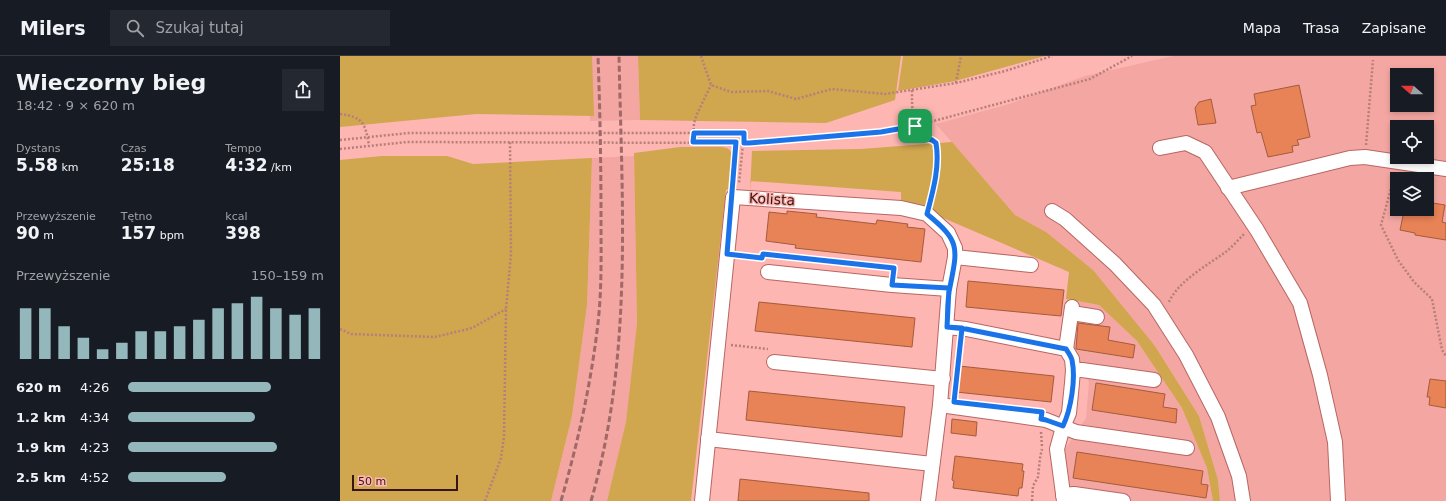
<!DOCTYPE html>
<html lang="pl">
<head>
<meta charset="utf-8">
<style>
  :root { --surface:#171b24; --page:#242831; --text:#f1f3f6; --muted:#9ea1a6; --line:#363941; --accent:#94b7bc }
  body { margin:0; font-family:"DejaVu Sans",sans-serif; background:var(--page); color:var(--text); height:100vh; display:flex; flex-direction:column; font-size:15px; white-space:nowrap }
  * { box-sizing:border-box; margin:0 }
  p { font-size:13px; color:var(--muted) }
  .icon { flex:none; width:22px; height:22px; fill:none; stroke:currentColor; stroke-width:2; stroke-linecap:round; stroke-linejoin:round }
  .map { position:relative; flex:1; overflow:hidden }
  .side { display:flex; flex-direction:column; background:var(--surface); width:340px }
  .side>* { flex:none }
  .needle { width:26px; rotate:291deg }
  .fabs { position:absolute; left:1050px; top:12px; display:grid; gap:8px }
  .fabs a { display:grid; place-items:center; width:44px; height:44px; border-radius:0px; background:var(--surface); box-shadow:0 2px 6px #0003; font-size:20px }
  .scale { position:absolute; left:12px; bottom:10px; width:106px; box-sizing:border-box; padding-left:4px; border:2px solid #361514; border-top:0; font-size:11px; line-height:14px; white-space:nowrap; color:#361514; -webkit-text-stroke:3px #fdb6b1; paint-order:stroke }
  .pin { position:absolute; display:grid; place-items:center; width:34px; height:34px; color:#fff; margin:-17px; border-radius:8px; box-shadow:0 2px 6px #0006 }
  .round { display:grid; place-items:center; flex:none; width:42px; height:42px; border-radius:0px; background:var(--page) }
  .head { display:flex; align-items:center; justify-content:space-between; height:68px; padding:0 16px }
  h1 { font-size:22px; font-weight:800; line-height:30px }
  .stats { display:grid; grid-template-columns:repeat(3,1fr); gap:6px; height:68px; padding:4px 16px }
  .stats div { display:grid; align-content:center }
  .stats b { font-size:17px; font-weight:800 }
  .stats small { font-size:11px; font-weight:400 }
  .stats p { font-size:11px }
  .chart { height:112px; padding:8px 16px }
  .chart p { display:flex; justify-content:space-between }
  .chart svg { width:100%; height:72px; margin-top:4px; stroke:var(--accent); stroke-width:6 }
  ul { padding:0 16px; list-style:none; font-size:13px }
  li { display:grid; grid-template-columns:64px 48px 1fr; align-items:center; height:30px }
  li i { height:10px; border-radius:5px; background:var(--accent) }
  header { display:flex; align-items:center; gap:24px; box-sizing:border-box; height:56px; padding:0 20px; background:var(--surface); border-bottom:1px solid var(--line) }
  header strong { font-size:19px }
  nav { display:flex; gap:22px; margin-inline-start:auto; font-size:14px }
  .search { width:280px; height:36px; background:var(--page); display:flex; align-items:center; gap:10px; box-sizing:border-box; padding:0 14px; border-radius:0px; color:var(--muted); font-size:15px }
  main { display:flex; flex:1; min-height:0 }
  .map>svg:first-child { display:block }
</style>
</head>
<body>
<header>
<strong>Milers</strong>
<div class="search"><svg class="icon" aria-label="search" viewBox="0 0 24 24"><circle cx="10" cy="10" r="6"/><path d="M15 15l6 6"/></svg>Szukaj tutaj</div>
<nav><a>Mapa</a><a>Trasa</a><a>Zapisane</a></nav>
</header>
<main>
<section class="side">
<div class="head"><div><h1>Wieczorny bieg</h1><p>18:42 · 9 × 620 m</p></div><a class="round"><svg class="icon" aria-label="share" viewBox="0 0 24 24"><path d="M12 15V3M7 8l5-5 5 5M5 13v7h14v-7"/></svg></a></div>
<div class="stats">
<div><p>Dystans</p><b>5.58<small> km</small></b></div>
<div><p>Czas</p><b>25:18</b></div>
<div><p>Tempo</p><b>4:32<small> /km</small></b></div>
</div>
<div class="stats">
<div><p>Przewyższenie</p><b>90<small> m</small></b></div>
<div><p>Tętno</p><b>157<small> bpm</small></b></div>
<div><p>kcal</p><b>398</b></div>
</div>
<div class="chart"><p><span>Przewyższenie</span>150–159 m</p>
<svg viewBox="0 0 160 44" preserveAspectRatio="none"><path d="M5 44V13M15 44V13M25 44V24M35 44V31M45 44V38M55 44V34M65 44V27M75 44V27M85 44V24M95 44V20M105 44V13M115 44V10M125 44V6M135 44V13M145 44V17M155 44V13"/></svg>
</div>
<ul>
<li><b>620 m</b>4:26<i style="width:73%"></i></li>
<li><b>1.2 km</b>4:34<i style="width:65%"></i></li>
<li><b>1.9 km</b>4:23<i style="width:76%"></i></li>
<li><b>2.5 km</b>4:52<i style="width:50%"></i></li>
</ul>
</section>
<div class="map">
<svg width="1106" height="445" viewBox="0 0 1106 445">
  <rect width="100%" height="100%" fill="#fdb6b1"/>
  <g fill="#f4a7a2" fill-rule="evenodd">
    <polygon points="248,0 298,0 300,64 250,65"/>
    <path d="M833,0h273v445h-226l-2,-21 -19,-64 -44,-70 -109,-114 -31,-17 -79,-91 73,-20 76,-28zM1057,19h30v30h-30zM1057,71h30v30h-30zM1057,123h30v30h-30z"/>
    <polygon points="294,100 297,267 286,367 267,445 211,445 232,360 247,249 252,102"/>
    <polygon points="735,245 759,249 797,285 842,352 867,412 873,445 730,445 723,396 746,362 749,326 731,293"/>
  </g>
  <g fill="#d0a64e">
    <polygon points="0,0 252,0 254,60 136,58 0,71"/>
    <polygon points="298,0 561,0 555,44 486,67 300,64"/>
    <polygon points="563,0 705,0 615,25 558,35"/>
    <polygon points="612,86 675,159 706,176 753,214 815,290 859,360 878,424 880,445 873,445 867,412 842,352 797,285 759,249 726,243 729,216 587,155 561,147 561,136 410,125 410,136 412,95 521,93"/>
    <path d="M340,91h42c6,1 9,2 10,9l-3,33 -3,1 -35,311h-84l19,-79 11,-99 -3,-170z"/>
    <polygon points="42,100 107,100 133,108 252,102 247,249 232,360 211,445 0,445 0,104"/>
  </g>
  <g fill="#e88257" stroke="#a45b3c">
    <polygon points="959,29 970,81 957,84 959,89 952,90 953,96 928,101 921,76 917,77 911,50 916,49 914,38"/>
    <polygon points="871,43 876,67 858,69 855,52 859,46"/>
    <polygon points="1093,147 1105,149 1102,166 1106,167 1106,184 1075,179 1075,177 1060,174 1064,155 1091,159"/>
    <polygon points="447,155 477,158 476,161 536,168 537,164 568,168 567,171 585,173 581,206 455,192 456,189 426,185 429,156 447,158"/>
    <polygon points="628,225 724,234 721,260 626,251"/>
    <polygon points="419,246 575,262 572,291 415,275"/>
    <polygon points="738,267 770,271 768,284 795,289 793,302 736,293"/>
    <polygon points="619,310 714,320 711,346 616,336"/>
    <polygon points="1090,323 1106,325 1106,352 1089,349 1090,341 1087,341"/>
    <polygon points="756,327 825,338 823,351 837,353 836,367 752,354"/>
    <polygon points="409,335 565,351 562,381 406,364"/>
    <polygon points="612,363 637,366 636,380 611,377"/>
    <polygon points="737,396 863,415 861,428 868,429 866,442 733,422"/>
    <polygon points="615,400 683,408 682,415 684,415 682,432 679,432 678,440 613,432 614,425 612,424"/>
    <polygon points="400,423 529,437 529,445 398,445"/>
  </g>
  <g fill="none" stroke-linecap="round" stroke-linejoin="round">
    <defs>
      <g id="minor">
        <polyline points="820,92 846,87 865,96 917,174 960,247 980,319 995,386 998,445"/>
        <polyline points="888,132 1010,102 1025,101 1106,113"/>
        <polyline points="712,155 725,163 775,208 814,249 846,299 878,361 899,420 903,445"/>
        <polyline points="615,201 691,209"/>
        <polyline points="428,216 552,229 609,233"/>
        <polyline points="732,257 757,261"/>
        <polyline points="607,271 626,273 726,293 732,303 733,314 732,327 729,357 723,371 717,393 724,445"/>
        <polyline points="726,293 732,251"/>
        <polyline points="434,306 603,323"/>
        <polyline points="733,314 742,314 814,324"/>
        <polyline points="600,349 706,364 736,376 847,392"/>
        <polyline points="368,383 592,408"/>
        <polyline points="723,439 734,438 783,445"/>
        <polyline points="362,445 393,141 561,152 587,158 608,177 615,192 615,201 609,233 600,349 588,445"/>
      </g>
    </defs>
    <use href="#minor" stroke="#b86662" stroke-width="16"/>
    <g stroke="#b77e7a" stroke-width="2.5" stroke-dasharray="2 2" stroke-linecap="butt">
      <polyline points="361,0 371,29 391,36 428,35 456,43 492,33 545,38 616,27 665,15 712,0"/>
      <polyline points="616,27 621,0"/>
      <path d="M572,34c0,18 0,30 7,46l13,4 4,3c4,20 -1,39 -6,59"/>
      <path d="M0,58c24,3 25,10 29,31"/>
      <polyline points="0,84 69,77 404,77 399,128"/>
      <polyline points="353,86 354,67 357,58 371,29"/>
      <polyline points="404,87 541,77 575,70 750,23 792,0"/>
      <polyline points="1026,89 1033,4"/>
      <polyline points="0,93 67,86 396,87 393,127"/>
      <polyline points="1055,118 1041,169 1058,204 1074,226 1092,243 1102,294 1106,300"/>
      <polyline points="399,199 422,202 423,198 554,212 553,216"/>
      <path d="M829,246c10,-22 39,-37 58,-51 6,-5 12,-12 18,-18"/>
      <polyline points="0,273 11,278 95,281 132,272 166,253"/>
      <polyline points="391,289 428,293"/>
      <polyline points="701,376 702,391"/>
      <polyline points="145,445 161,402 164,381 166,253 171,198 170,86"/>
      <polyline points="692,445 693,430 698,421 700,402 702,393"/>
    </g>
    <use href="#minor" stroke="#fff" stroke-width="14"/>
    <g stroke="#9e6966" stroke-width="3" stroke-dasharray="6 3" stroke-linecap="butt">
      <path d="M221,445c17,-59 30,-117 37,-178 4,-35 3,-71 3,-106 0,-54 -1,-107 -3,-161"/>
      <path d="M251,445c42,-144 31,-297 28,-445"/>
    </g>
  </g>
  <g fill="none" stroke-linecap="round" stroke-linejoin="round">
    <defs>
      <path id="route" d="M575,70l-34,6 -132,11h-5v-10h-50l-1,9h43l-9,112 35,4 1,-4 131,14 -2,17 57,3 -2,39 19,2 100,20c2,3 5,7 6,11 4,19 -1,49 -9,66l-17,-6 -5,-1 1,-7 -88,-10 8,-74 -15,-1c1,-13 0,-28 3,-40 8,-40 10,-46 -23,-73 6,-23 13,-47 9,-71l-4,-3 -13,-4 -4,-10"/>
    </defs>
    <use href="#route" stroke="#fff" stroke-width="8"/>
    <use href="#route" stroke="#1a73e8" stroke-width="5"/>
  </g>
  <g text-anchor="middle" stroke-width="3" stroke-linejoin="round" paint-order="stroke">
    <g font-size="14" fill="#361514" stroke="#fdb6b1">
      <text transform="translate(432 143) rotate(3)" y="5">Kolista</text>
    </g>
  </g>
</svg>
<div class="fabs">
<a><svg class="needle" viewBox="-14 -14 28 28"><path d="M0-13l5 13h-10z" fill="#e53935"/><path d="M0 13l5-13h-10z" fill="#9ea1a6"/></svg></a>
<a><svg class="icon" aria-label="locate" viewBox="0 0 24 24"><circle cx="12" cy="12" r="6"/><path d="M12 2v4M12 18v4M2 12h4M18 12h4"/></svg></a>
<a><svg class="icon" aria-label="layers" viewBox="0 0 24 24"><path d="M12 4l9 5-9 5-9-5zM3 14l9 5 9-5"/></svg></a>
</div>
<div class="scale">50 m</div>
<div class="pin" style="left:575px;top:70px;background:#1e9e55"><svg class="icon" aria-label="arrive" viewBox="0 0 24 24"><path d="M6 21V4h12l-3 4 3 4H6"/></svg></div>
</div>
</main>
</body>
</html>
